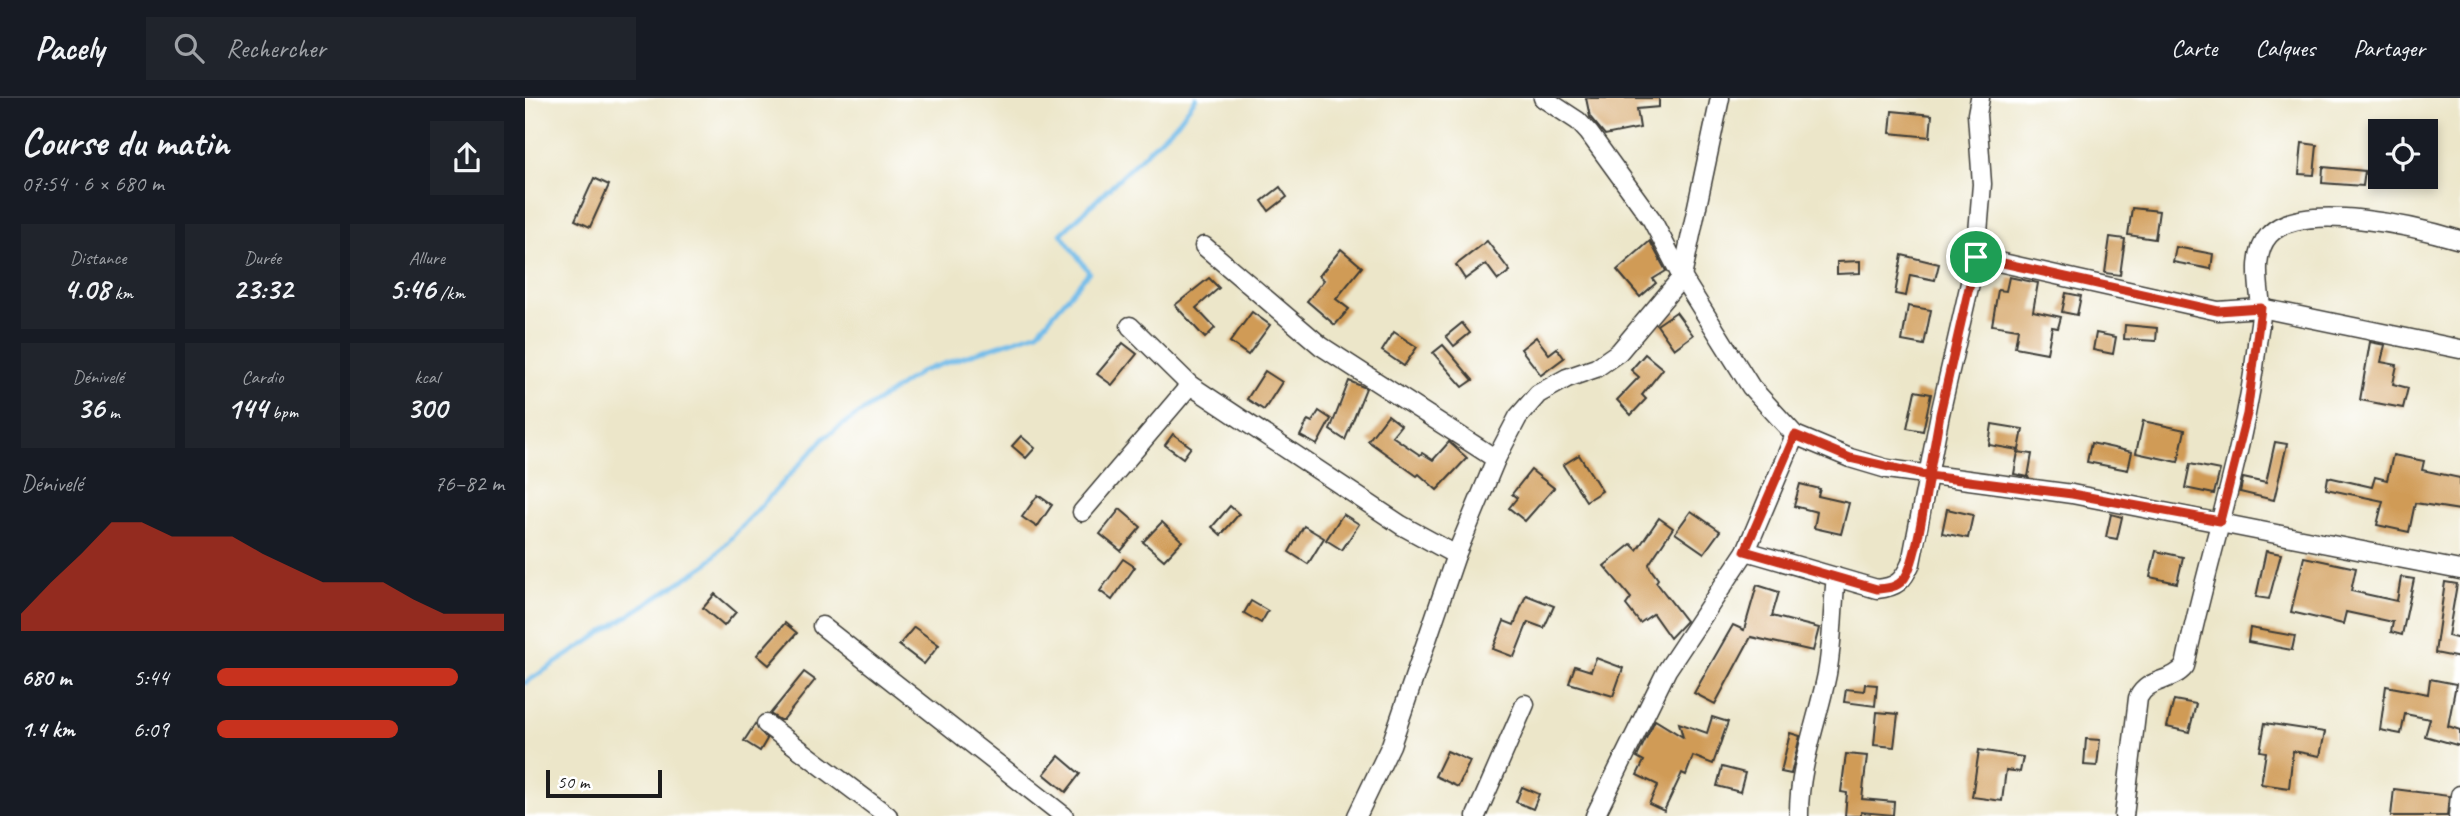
<!DOCTYPE html>
<html lang="fr">
<head>
<meta charset="utf-8">
<style>
  :root { --surface:#171b24; --page:#20242c; --text:#f1f3f6; --muted:#9ea1a6; --line:#363941; --accent:#c8321e }
  body { margin:0; font-family:Caveat,sans-serif; background:var(--page); color:var(--text); height:100vh; display:flex; flex-direction:column; font-size:26px; white-space:nowrap }
  * { box-sizing:border-box; margin:0 }
  p { font-size:23px; color:var(--muted) }
  .icon { flex:none; width:38px; height:38px; fill:none; stroke:currentColor; stroke-width:2; stroke-linecap:round; stroke-linejoin:round }
  .map { position:relative; flex:1; overflow:hidden }
  .drawer { display:flex; flex-direction:column; background:var(--surface); width:525px }
  .drawer>* { flex:none }
  .tools { position:absolute; left:1843px; top:21px; display:grid; gap:14px }
  .tools a { display:grid; place-items:center; width:70px; height:70px; border-radius:0px; background:var(--surface); box-shadow:0 4px 10px #0003; font-size:35px }
  .scale { position:absolute; left:21px; bottom:18px; width:116px; box-sizing:border-box; padding-left:7px; border:4px solid #1c1c1c; border-top:0; font-size:19px; line-height:24px; white-space:nowrap; color:#1c1c1c; -webkit-text-stroke:5px #fff; paint-order:stroke }
  .pin { position:absolute; display:grid; place-items:center; width:60px; height:60px; color:#fff; margin:-30px; border:4px solid #fff; border-radius:50%; box-shadow:0 2px 7px #0007 }
  .round { display:grid; place-items:center; flex:none; width:74px; height:74px; border-radius:0px; background:var(--page) }
  .head { display:flex; align-items:center; justify-content:space-between; height:119px; padding:0 21px }
  h1 { font-size:38px; font-weight:800; line-height:52px }
  .figures { display:grid; grid-template-columns:repeat(3,1fr); gap:10px; height:119px; padding:7px 21px }
  .figures div { display:grid; align-content:center; border-radius:0px; background:var(--page); text-align:center }
  .figures b { font-size:30px; font-weight:800 }
  .figures small { font-size:19px; font-weight:400 }
  .figures p { font-size:19px }
  .chart { height:196px; padding:14px 21px }
  .chart p { display:flex; justify-content:space-between }
  .chart svg { width:100%; height:126px; margin-top:7px; fill:var(--accent); opacity:.7 }
  ul { padding:0 21px; list-style:none; font-size:23px }
  li { display:grid; grid-template-columns:112px 84px 1fr; align-items:center; height:52px }
  li i { height:18px; border-radius:9px; background:var(--accent) }
  header { display:flex; align-items:center; gap:42px; box-sizing:border-box; height:98px; padding:0 35px; background:var(--surface); border-bottom:2px solid var(--line) }
  header strong { font-size:33px }
  nav { display:flex; gap:38px; margin-inline-start:auto; font-size:24px }
  .search { width:490px; height:63px; background:var(--page); display:flex; align-items:center; gap:18px; box-sizing:border-box; padding:0 24px; border-radius:0px; color:var(--muted); font-size:26px }
  main { display:flex; flex:1; min-height:0 }
  .map>svg:first-child { display:block }
</style>
</head>
<body>
<header>
<strong>Pacely</strong>
<div class="search"><svg class="icon" aria-label="search" viewBox="0 0 24 24"><circle cx="10" cy="10" r="6"/><path d="M15 15l6 6"/></svg>Rechercher</div>
<nav><a>Carte</a><a>Calques</a><a>Partager</a></nav>
</header>
<main>
<section class="drawer">
<div class="head"><div><h1>Course du matin</h1><p>07:54 · 6 × 680 m</p></div><a class="round"><svg class="icon" aria-label="share" viewBox="0 0 24 24"><path d="M12 15V3M7 8l5-5 5 5M5 13v7h14v-7"/></svg></a></div>
<div class="figures">
<div><p>Distance</p><b>4.08<small> km</small></b></div>
<div><p>Durée</p><b>23:32</b></div>
<div><p>Allure</p><b>5:46<small> /km</small></b></div>
</div>
<div class="figures">
<div><p>Dénivelé</p><b>36<small> m</small></b></div>
<div><p>Cardio</p><b>144<small> bpm</small></b></div>
<div><p>kcal</p><b>300</b></div>
</div>
<div class="chart"><p><span>Dénivelé</span>76–82 m</p>
<svg viewBox="0 0 160 44" preserveAspectRatio="none"><path d="M0 44V38L10 27L20 17L30 6L40 6L50 11L60 11L70 11L80 17L90 22L100 27L110 27L120 27L130 33L140 38L150 38L160 38V44z"/></svg>
</div>
<ul>
<li><b>680 m</b>5:44<i style="width:84%"></i></li>
<li><b>1.4 km</b>6:09<i style="width:63%"></i></li>
</ul>
</section>
<div class="map">
<svg width="1935" height="718" viewBox="0 0 1935 718">
  <rect width="100%" height="100%" fill="#fff"/>
  <filter id="ink" filterUnits="userSpaceOnUse"><feTurbulence type="fractalNoise" baseFrequency=".0143" numOctaves="2"/><feDisplacementMap in="SourceGraphic" scale="14" xChannelSelector="R" yChannelSelector="G"/><feConvolveMatrix kernelMatrix="1 2 1 2 8 2 1 2 1" color-interpolation-filters="sRGB"/></filter>
  <filter id="wash" filterUnits="userSpaceOnUse"><feTurbulence type="fractalNoise" baseFrequency=".00686" numOctaves="4" result="noise"/><feDisplacementMap in="SourceGraphic" scale="28" xChannelSelector="R" yChannelSelector="G"/><feGaussianBlur stdDeviation="1.57" result="paint"/><feColorMatrix in="noise" values="0 0 0 0 0 0 0 0 0 0 0 0 0 0 0 0 0 1.4 0 .05"/><feComposite in="paint" operator="in"/></filter>
  <g filter="url(#wash)">
    <rect width="100%" height="100%" fill="#ece6c9"/>
    <g fill="none" stroke-linecap="round" stroke-linejoin="round">
      <polyline stroke="#72bcea" stroke-width="4.5" points="0,585 181,467 300,339 397,273 513,234 564,174 536,136 653,24 671,0"/>
    </g>
    <g id="blocks">
      <g fill="#d09b57">
        <polygon points="1061,0 1134,0 1134,9 1112,11 1115,30 1080,37 1065,19"/>
        <polygon points="1367,13 1407,17 1405,39 1365,35"/>
        <polygon points="1777,45 1792,47 1789,77 1774,76"/>
        <polygon points="1798,69 1840,73 1838,88 1797,85"/>
        <polygon points="69,80 84,87 65,129 50,122"/>
        <polygon points="755,89 762,99 744,113 737,103"/>
        <polygon points="1607,110 1634,113 1630,141 1603,137"/>
        <polygon points="1585,139 1600,141 1595,177 1580,175"/>
        <polygon points="962,143 985,173 973,182 961,166 940,181 931,167"/>
        <polygon points="1125,143 1141,173 1128,181 1131,185 1115,199 1092,172"/>
        <polygon points="1651,149 1688,156 1686,171 1648,164"/>
        <polygon points="816,151 837,169 811,201 824,211 810,227 782,203 799,182 794,178"/>
        <polygon points="1377,157 1414,166 1410,182 1385,177 1381,198 1370,196"/>
        <polygon points="1335,163 1335,175 1312,176 1312,164"/>
        <polygon points="1484,179 1513,185 1508,213 1536,219 1533,230 1527,229 1522,255 1490,249 1493,231 1467,227 1473,192 1481,193"/>
        <polygon points="684,180 694,190 671,210 690,230 680,240 650,207"/>
        <polygon points="1541,195 1556,198 1552,217 1537,214"/>
        <polygon points="1383,208 1406,212 1399,247 1377,243"/>
        <polygon points="727,214 745,227 723,257 705,244"/>
        <polygon points="1151,214 1168,237 1149,251 1132,227"/>
        <polygon points="937,225 945,235 929,248 921,238"/>
        <polygon points="1600,227 1632,230 1631,243 1599,241"/>
        <polygon points="869,234 892,249 879,268 857,253"/>
        <polygon points="1571,235 1591,239 1588,256 1568,252"/>
        <polygon points="1011,239 1024,256 1032,250 1039,260 1016,277 996,251"/>
        <polygon points="1845,244 1860,247 1856,264 1872,267 1868,286 1883,290 1878,310 1835,302"/>
        <polygon points="598,245 612,256 587,287 572,276"/>
        <polygon points="918,247 948,282 938,289 908,255"/>
        <polygon points="1120,256 1138,271 1117,297 1121,301 1106,317 1092,302 1114,279 1106,272"/>
        <polygon points="740,273 757,284 739,312 722,301"/>
        <polygon points="824,283 841,290 820,342 805,332"/>
        <polygon points="1390,293 1406,296 1398,333 1382,330"/>
        <polygon points="794,313 806,321 792,347 775,338 783,322 787,324"/>
        <polygon points="863,317 876,327 867,338 895,357 897,355 908,362 924,344 942,360 912,392 894,376 892,378 843,343"/>
        <polygon points="1618,323 1660,332 1653,364 1611,355"/>
        <polygon points="1467,326 1498,331 1494,352 1464,347"/>
        <polygon points="648,336 666,349 658,360 640,347"/>
        <polygon points="496,338 510,350 501,360 487,348"/>
        <polygon points="1750,344 1762,346 1749,402 1715,394 1718,380 1741,385"/>
        <polygon points="1566,345 1607,354 1603,372 1562,364"/>
        <polygon points="1493,354 1507,356 1503,379 1489,376"/>
        <polygon points="1054,357 1077,393 1061,403 1038,367"/>
        <polygon points="1868,357 1899,363 1897,372 1935,380 1935,412 1890,405 1884,434 1852,427 1858,403 1801,391 1803,379 1847,389 1850,379 1862,382"/>
        <polygon points="1665,366 1695,372 1689,396 1660,390"/>
        <polygon points="1006,372 1029,390 1000,423 984,410 992,400 987,396"/>
        <polygon points="1275,386 1295,391 1293,398 1324,405 1316,436 1289,430 1292,414 1269,408"/>
        <polygon points="513,397 527,407 512,429 497,419"/>
        <polygon points="705,408 714,416 696,437 687,429"/>
        <polygon points="595,411 616,429 596,453 575,436"/>
        <polygon points="1422,411 1448,417 1443,440 1417,435"/>
        <polygon points="1166,413 1195,433 1179,455 1150,435"/>
        <polygon points="818,416 834,426 817,452 801,442"/>
        <polygon points="1586,416 1597,419 1592,441 1581,439"/>
        <polygon points="1134,420 1148,430 1124,466 1125,470 1133,481 1131,484 1161,523 1145,540 1128,516 1115,525 1101,507 1106,500 1079,468 1106,446 1112,452"/>
        <polygon points="637,424 657,443 639,462 618,444"/>
        <polygon points="779,428 799,440 783,466 764,454"/>
        <polygon points="1631,453 1658,459 1652,485 1625,479"/>
        <polygon points="1741,453 1756,456 1744,501 1731,499"/>
        <polygon points="1779,459 1831,470 1826,493 1872,503 1876,479 1889,481 1877,537 1866,534 1868,524 1821,514 1818,526 1766,514"/>
        <polygon points="598,461 610,469 587,502 575,493"/>
        <polygon points="1920,484 1932,486 1923,538 1935,541 1935,560 1910,555"/>
        <polygon points="1232,487 1254,494 1247,518 1294,530 1288,553 1226,539 1190,606 1169,595 1208,527 1219,532"/>
        <polygon points="190,496 211,514 199,528 178,510"/>
        <polygon points="1001,497 1029,508 1019,530 1003,524 989,559 968,551 979,523 989,527"/>
        <polygon points="726,503 743,513 736,525 719,515"/>
        <polygon points="260,525 272,535 244,567 232,557"/>
        <polygon points="389,529 414,547 399,566 374,547"/>
        <polygon points="1725,530 1770,538 1767,552 1723,544"/>
        <polygon points="1071,560 1098,570 1088,598 1044,585 1050,568 1066,573"/>
        <polygon points="279,574 290,582 258,622 255,622 245,616"/>
        <polygon points="1905,581 1931,586 1923,628 1935,632 1935,648 1900,638 1905,621 1880,616 1876,636 1855,632 1861,588 1903,596"/>
        <polygon points="1340,586 1352,587 1350,608 1319,604 1321,591 1339,593"/>
        <polygon points="1649,602 1671,606 1664,634 1642,629"/>
        <polygon points="1352,614 1373,616 1369,649 1349,647"/>
        <polygon points="1187,619 1203,624 1188,666 1168,658 1161,677 1157,675 1139,713 1124,706 1133,687 1112,677 1119,663 1112,659 1130,622 1158,639 1154,625 1182,635"/>
        <polygon points="1740,625 1800,634 1795,658 1768,653 1764,690 1736,686 1741,654 1735,653"/>
        <polygon points="230,626 242,641 235,653 219,643"/>
        <polygon points="1265,635 1275,638 1266,676 1256,674"/>
        <polygon points="1561,641 1575,642 1572,668 1559,667"/>
        <polygon points="1454,652 1498,659 1495,674 1481,672 1477,703 1447,699"/>
        <polygon points="922,653 945,663 933,689 910,678"/>
        <polygon points="1321,656 1342,658 1337,701 1369,704 1368,717 1336,714 1336,718 1320,718 1322,695 1316,694"/>
        <polygon points="534,658 555,676 541,694 519,676"/>
        <polygon points="1197,669 1220,675 1215,694 1192,688"/>
        <polygon points="997,689 1014,696 1008,711 991,704"/>
        <polygon points="1869,691 1924,698 1922,718 1866,718"/>
      </g>
    </g>
  </g>
  <g filter="url(#ink)">
    <use href="#blocks" fill-opacity="0" stroke="#3b3a36" stroke-width="2"/>
    <g fill="none" stroke-linecap="round" stroke-linejoin="round">
      <defs>
        <g id="street">
          <polyline points="1018,0 1053,23 1064,35 1127,122 1157,179 1226,289 1270,337 1325,360 1362,371 1547,396 1935,472"/>
          <polyline points="679,148 796,248 971,361"/>
          <polyline points="1451,159 1693,213 1736,210 1935,251"/>
          <polyline points="605,228 665,287 876,427 931,457"/>
          <polyline points="557,414 665,287"/>
          <path d="M1221,453l131,38c20,-2 26,-8 34,-26l29,-149 36,-157 6,-73 -5,-70 3,-16"/>
          <polyline points="297,528 539,718"/>
          <polyline points="241,626 363,718"/>
          <polyline points="832,718 866,647 931,457 971,361 993,319 1013,296 1042,280 1071,270 1094,254 1157,179 1195,0"/>
          <polyline points="951,718 1000,606"/>
          <polyline points="1070,718 1142,572 1221,453 1270,337"/>
          <path d="M1274,718c-1,-48 19,-96 28,-142 6,-32 5,-65 9,-97"/>
          <path d="M1599,718l14,-118c10,-21 34,-15 47,-32 22,-108 60,-213 72,-322 1,-12 5,-25 4,-37 -2,-22 -9,-53 8,-72 32,-36 151,-7 191,5"/>
          <polyline points="1933,718 1935,697"/>
        </g>
      </defs>
      <use href="#street" stroke="#3b3a36" stroke-width="21"/>
      <use href="#street" stroke="#fff" stroke-width="18"/>
    </g>
  </g>
  <g fill="none" stroke-linecap="round" stroke-linejoin="round" filter="url(#ink)">
    <defs>
      <path id="route" d="M1451,159l-36,157 -11,62 -79,-18 -55,-23 -50,116 132,38c9,-1 19,-1 26,-9 13,-14 22,-82 26,-104l143,18 148,27 27,-107 14,-106 -43,3 -242,-54"/>
    </defs>
    <use href="#route" stroke="#fff" stroke-width="14"/>
    <use href="#route" stroke="#c8321e" stroke-width="9"/>
  </g>
</svg>
<div class="tools">
<a><svg class="icon" aria-label="locate" viewBox="0 0 24 24"><circle cx="12" cy="12" r="6"/><path d="M12 2v4M12 18v4M2 12h4M18 12h4"/></svg></a>
</div>
<div class="scale">50 m</div>
<div class="pin" style="left:1451px;top:159px;background:#1e9e55"><svg class="icon" aria-label="arrive" viewBox="0 0 24 24"><path d="M6 21V4h12l-3 4 3 4H6"/></svg></div>
</div>
</main>
</body>
</html>
